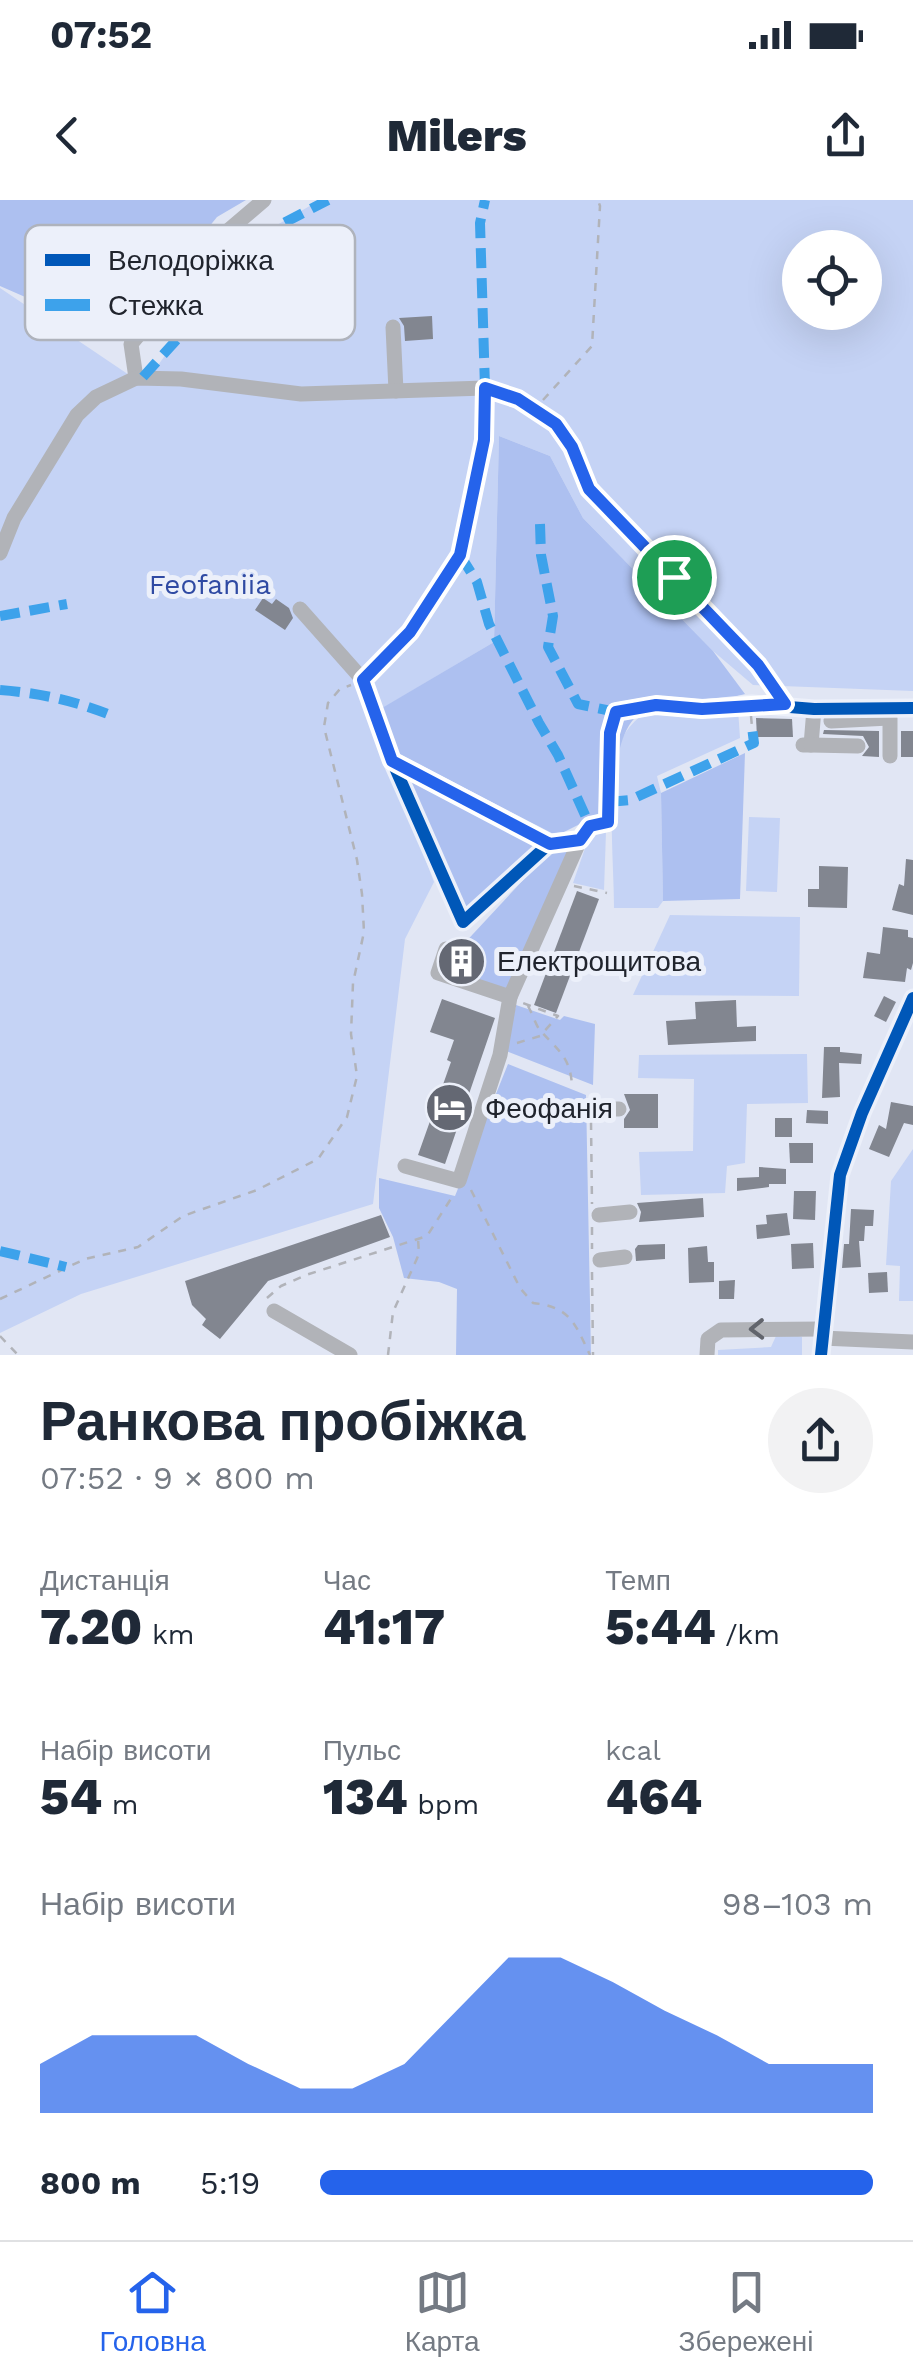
<!DOCTYPE html>
<html lang="uk">
<head>
<meta charset="utf-8">
<style>
  :root { --surface:#fff; --page:#f2f2f3; --text:#1f2937; --muted:#747a83; --line:#e0e1e3; --accent:#2563eb }
  body { margin:0; font-family:"Work Sans",sans-serif; background:var(--page); color:var(--text); height:100vh; display:flex; flex-direction:column; font-size:38px; white-space:nowrap }
  * { box-sizing:border-box; margin:0 }
  p { font-size:32px; color:var(--muted) }
  .icon { flex:none; width:55px; height:55px; fill:none; stroke:currentColor; stroke-width:2; stroke-linecap:round; stroke-linejoin:round }
  .map { position:relative; height:1155px; overflow:hidden }
  .sheet { display:flex; flex-direction:column; background:var(--surface); flex:1 }
  .sheet>* { flex:none }
  .tools { position:absolute; left:782px; top:30px; display:grid; gap:20px }
  .tools a { display:grid; place-items:center; width:100px; height:100px; border-radius:50%; background:var(--surface); box-shadow:0 10px 40px #0002; font-size:50px }
  .pin { position:absolute; display:grid; place-items:center; width:85px; height:85px; color:#fff; margin:-42px; border:5px solid #fff; border-radius:50%; box-shadow:0 2px 10px #0007 }
  .round { display:grid; place-items:center; flex:none; width:105px; height:105px; border-radius:52px; background:var(--page) }
  .head { display:flex; align-items:center; justify-content:space-between; height:170px; padding:0 40px }
  h1 { font-size:55px; font-weight:800; line-height:75px }
  .stats { display:grid; grid-template-columns:repeat(3,1fr); gap:15px; height:170px; padding:10px 40px }
  .stats div { display:grid; align-content:center }
  .stats b { font-size:50px; font-weight:800 }
  .stats small { font-size:28px; font-weight:400 }
  .stats p { font-size:28px }
  .chart { height:280px; padding:20px 40px }
  .chart p { display:flex; justify-content:space-between }
  .chart svg { width:100%; height:180px; margin-top:10px; fill:var(--accent); opacity:.7 }
  ul { padding:0 40px; list-style:none; font-size:32px }
  li { display:grid; grid-template-columns:160px 120px 1fr; align-items:center; height:75px }
  li i { height:25px; border-radius:12px; background:var(--accent) }
  .status { display:flex; justify-content:space-between; align-items:center; height:70px; padding:0 50px; background:var(--surface); direction:ltr }
  .status svg { height:28px; fill:currentColor }
  header { display:flex; justify-content:space-between; align-items:center; height:130px; padding:0 40px; background:var(--surface); font-size:45px; font-weight:800 }
  .tabs { display:flex; justify-content:space-around; align-items:center; height:140px; border-top:2px solid var(--line); background:var(--surface); font-size:28px; color:var(--muted) }
  .tabs a { display:grid; justify-items:center; gap:5px }
  .tabs .selected { color:var(--accent) }
  .map>svg:first-child { display:block }
</style>
</head>
<body>
<div class="status"><b>07:52</b><svg viewBox="0 0 49 12"><path d="M0 12V9h3v3zM5 12V6h3v6zM10 12V3h3v9zM15 12V0h3v12zM26 1h20v11H26zM47 4h2v5h-2z"/></svg></div>
<header><svg class="icon" aria-label="back" viewBox="0 0 24 24"><path d="M15 5l-7 7 7 7"/></svg>Milers<svg class="icon" aria-label="share" viewBox="0 0 24 24"><path d="M12 15V3M7 8l5-5 5 5M5 13v7h14v-7"/></svg></header>
<div class="map">
<svg width="913" height="1155" viewBox="0 0 913 1155">
  <rect width="100%" height="100%" fill="#e1e6f4"/>
  <g fill="#c5d3f5" fill-rule="evenodd">
    <path d="M320,0h593v491l-160,-6 -40,-34 -130,-133 -33,-62 -51,-20 -5,206 -123,73 63,167 -29,57 -32,265 -292,90 -81,39v-1045l144,97 100,-141zM800,48h65v64h-65z"/>
    <path d="M656,505l82,4 2,29 -83,38 4,17 2,108 -5,7h-44c0,-46 -8,-121 6,-164 6,-18 21,-29 36,-39z"/>
    <polygon points="749,617 780,618 777,692 746,691"/>
    <polygon points="591,631 606,632 604,690 573,683"/>
    <polygon points="670,715 800,717 799,796 633,795"/>
    <polygon points="807,854 808,903 747,904 745,963 727,966 725,993 641,995 639,952 693,951 694,879 638,878 639,855"/>
    <polygon points="913,949 913,1101 899,1101 900,1066 886,1065 891,981"/>
    <polygon points="793,1134 802,1137 802,1155 718,1155 718,1150 771,1147 776,1136"/>
  </g>
  <g fill="#adc0f0">
    <polygon points="0,0 246,0 217,17 119,138 0,86"/>
    <path d="M499,236l51,20 33,62 130,133 32,43c-18,4 -36,11 -54,13 -11,2 -22,-3 -32,-2 -45,6 -45,76 -44,108l-19,3 -42,21 -159,-84 -13,-45 112,-66z"/>
    <polygon points="745,553 740,699 663,701 661,593"/>
    <polygon points="407,578 538,646 465,710"/>
    <polygon points="571,647 508,791 454,771 460,748 551,650"/>
    <polygon points="516,805 560,820 564,816 595,824 593,885 506,851"/>
    <polygon points="508,864 586,895 591,1155 456,1155 457,1089 439,1082 404,1078 393,1037 379,1008 379,978 455,996"/>
  </g>
  <g fill="#828690">
    <polygon points="432,116 433,139 405,141 404,126 399,118"/>
    <polygon points="263,398 272,404 276,399 289,408 293,418 285,430 255,410"/>
    <polygon points="756,518 792,519 793,537 757,537"/>
    <polygon points="824,530 879,531 879,557 862,556 869,547 863,536 823,534"/>
    <rect x="901" y="531" width="12" height="26"/>
    <polygon points="906,659 913,660 913,715 892,710 899,684 904,686"/>
    <polygon points="819,666 848,667 847,708 808,707 808,689 819,689"/>
    <polygon points="577,691 599,699 556,813 534,805"/>
    <polygon points="883,727 908,730 908,737 913,738 913,763 911,770 907,768 905,782 863,778 867,752 880,754"/>
    <polygon points="884,796 896,802 886,822 874,816"/>
    <polygon points="442,799 495,818 445,964 418,955 451,862 447,860 454,840 430,832"/>
    <polygon points="736,800 737,827 756,826 756,841 668,845 666,821 696,819 695,802"/>
    <polygon points="824,847 840,847 840,852 862,854 861,864 839,863 840,897 822,898"/>
    <polygon points="624,894 658,894 658,928 624,928 624,919 630,910"/>
    <polygon points="891,902 913,906 913,925 904,923 889,957 869,949 879,925 886,929"/>
    <polygon points="807,910 828,911 828,924 806,923"/>
    <rect x="775" y="918" width="17" height="19"/>
    <polygon points="789,943 813,943 813,963 790,963"/>
    <polygon points="759,967 786,969 786,984 769,984 769,987 737,991 737,978 759,977"/>
    <polygon points="794,991 816,991 815,1020 793,1019"/>
    <polygon points="703,998 704,1017 639,1022 641,1012 637,1003"/>
    <polygon points="851,1009 874,1010 873,1026 865,1026 864,1041 859,1041 861,1067 842,1068 844,1044 849,1044"/>
    <polygon points="787,1013 790,1035 757,1039 756,1025 767,1024 766,1015"/>
    <polygon points="381,1015 390,1037 268,1081 220,1139 202,1125 206,1119 192,1105 185,1081"/>
    <polygon points="813,1043 814,1068 792,1069 791,1044"/>
    <polygon points="665,1044 665,1059 636,1061 635,1049 638,1045"/>
    <polygon points="707,1046 708,1062 714,1062 714,1082 689,1083 688,1048"/>
    <polygon points="887,1072 888,1092 869,1093 868,1073"/>
    <polygon points="735,1080 734,1099 719,1099 719,1081"/>
  </g>
  <g fill="none" stroke-linecap="round" stroke-linejoin="round">
    <g stroke="#b1b3b9" stroke-width="2.5" stroke-dasharray="8 8" stroke-linecap="butt">
      <polyline points="543,200 592,146 600,6 598,0"/>
      <polyline points="374,470 410,432 460,355 484,240 485,200"/>
      <polyline points="751,516 752,527"/>
      <polyline points="574,686 607,693"/>
      <path d="M528,806c4,7 7,17 11,23 17,20 31,26 33,56"/>
      <polyline points="517,843 540,836 558,816 520,802"/>
      <polyline points="591,922 592,1004"/>
      <path d="M471,990l49,98 13,15c38,4 42,21 57,52"/>
      <polyline points="592,1027 592,1049"/>
      <polyline points="592,1072 593,1155"/>
      <polyline points="267,1098 281,1086 306,1075 427,1036 454,994"/>
      <polyline points="0,1099 85,1059 138,1047 183,1016 257,990 318,959 347,917 357,876 351,834 353,783 364,732 362,694 357,660 324,527 328,503 340,489 351,485"/>
      <polyline points="0,1136 18,1155"/>
      <polyline points="388,1155 393,1112 419,1054 418,1039"/>
    </g>
    <g stroke="#b1b3b8" stroke-width="15">
      <polyline points="393,127 396,191"/>
      <polyline points="136,178 131,144 223,35 264,0"/>
      <polyline points="0,353 14,318 77,215 96,197 136,178 181,179 301,194 485,188 518,199 555,224 572,247 589,289 758,465 785,504"/>
      <polyline points="300,409 363,480 392,561"/>
      <polyline points="831,521 889,518"/>
      <polyline points="803,545 811,545 814,509"/>
      <polyline points="811,545 858,546"/>
      <polyline points="890,556 890,518"/>
      <polyline points="550,643 463,722 392,561 550,643 580,640 590,626 608,622 610,533 616,512 656,505 702,509 752,504 814,509 913,508"/>
      <polyline points="510,797 580,640"/>
      <polyline points="598,909 619,909"/>
      <polyline points="405,966 459,981 500,855 510,797 438,773 446,749"/>
      <polyline points="599,1015 630,1012"/>
      <polyline points="600,1060 625,1057"/>
      <polyline points="274,1111 350,1155"/>
      <polyline points="822,1138 913,1142"/>
      <polyline points="707,1155 708,1139 721,1130 823,1129"/>
      <polyline points="821,1155 840,975 862,913 913,798"/>
    </g>
    <g stroke="#3da2eb" stroke-width="10" stroke-dasharray="20 10" stroke-linecap="butt">
      <polyline points="143,177 280,25 328,0"/>
      <polyline points="485,188 480,23 485,0"/>
      <polyline points="540,324 541,355 553,416 548,447 578,504 616,512"/>
      <polyline points="460,355 477,382 489,424 539,523 558,555 590,626"/>
      <polyline points="0,416 67,404"/>
      <path d="M0,490c40,3 77,11 115,27"/>
      <polyline points="608,602 630,600 754,543 752,527"/>
      <polyline points="0,1051 66,1067"/>
    </g>
    <defs>
      <g id="cycleway">
        <polyline points="550,643 463,722 392,561 550,643 580,640 590,626 608,622 610,533 616,512 656,505 702,509 752,504 814,509 913,508"/>
        <polyline points="821,1155 840,975 862,913 913,798"/>
      </g>
    </defs>
    <use href="#cycleway" stroke="#ecf0fa" stroke-width="19"/>
    <use href="#cycleway" stroke="#0057b8" stroke-width="12"/>
  </g>
  <defs><path id="oneway-chevron" d="M-2-3.5L2.5 0L-2 3.5" fill="none" stroke-width="1.6" stroke-linecap="round" stroke-linejoin="round" transform="scale(2.5)"/></defs>
  <use stroke="#61646c" href="#oneway-chevron" transform="translate(757 1129) rotate(179)"/>
  <g fill="none" stroke-linecap="round" stroke-linejoin="round">
    <defs>
      <polygon id="route" points="485,188 518,199 556,224 572,247 589,289 758,465 785,504 702,509 656,505 616,512 610,533 608,622 590,626 580,640 550,644 392,561 363,480 410,432 460,355 484,240"/>
    </defs>
    <use href="#route" stroke="#fff" stroke-width="20"/>
    <use href="#route" stroke="#2563eb" stroke-width="12"/>
  </g>
  <defs>
    <symbol id="building-disc" viewBox="-11 -11 22 22"><circle r="9.5" fill="#646873" stroke="#ecf0fa"/><path d="M-4-6H4V6H1V3H-1V6H-4ZM-2.5-4.3h1.7v1.8h-1.7ZM.8-4.3h1.7v1.8H.8ZM-2.5-1h1.7V.8h-1.7ZM.8-1h1.7V.8H.8Z" fill="#fff"/></symbol>
    <symbol id="hotel-disc" viewBox="-11 -11 22 22"><circle r="9.5" fill="#646873" stroke="#ecf0fa"/><path d="M-6-4.5h1.5V1H6V5H4.5V3h-9V5H-6ZM-4 0a1.8 1.8 0 1 1 3.6 0ZM.5 0V-2.5h3Q6-2.5 6 0Z" fill="#fff"/></symbol>
  </defs>
  <g fill-rule="evenodd">
    <use href="#building-disc" x="434" y="734" width="55" height="55"/>
    <use href="#hotel-disc" x="422" y="880" width="55" height="55"/>
  </g>
  <g text-anchor="middle" stroke-width="10" stroke-linejoin="round" paint-order="stroke">
    <g font-size="28" fill="#2f4aa3" stroke="#ecf0fa">
      <text x="210" y="394">Feofaniia</text>
    </g>
    <g font-size="28" fill="#20242d" stroke="#ecf0fa" text-anchor="start">
      <text x="497" y="771">Електрощитова</text>
      <text x="485" y="918">Феофанія</text>
    </g>
  </g>
  <rect x="25" y="25" width="330" height="115" rx="15" fill="#ecf0fa" stroke="#afb3bc" stroke-width="2.5"/>
  <rect x="45" y="54" width="45" height="12" fill="#0057b8"/>
  <rect x="45" y="99" width="45" height="12" fill="#3da2eb"/>
  <g font-size="28" fill="#20242d">
    <text x="108" y="70">Велодоріжка</text>
    <text x="108" y="115">Стежка</text>
  </g>
</svg>
<div class="tools">
<a><svg class="icon" aria-label="locate" viewBox="0 0 24 24"><circle cx="12" cy="12" r="6"/><path d="M12 2v4M12 18v4M2 12h4M18 12h4"/></svg></a>
</div>
<div class="pin" style="left:674px;top:377px;background:#1e9e55"><svg class="icon" aria-label="arrive" viewBox="0 0 24 24"><path d="M6 21V4h12l-3 4 3 4H6"/></svg></div>
</div>
<section class="sheet">
<div class="head"><div><h1>Ранкова пробіжка</h1><p>07:52 · 9 × 800 m</p></div><a class="round"><svg class="icon" aria-label="share" viewBox="0 0 24 24"><path d="M12 15V3M7 8l5-5 5 5M5 13v7h14v-7"/></svg></a></div>
<div class="stats">
<div><p>Дистанція</p><b>7.20<small> km</small></b></div>
<div><p>Час</p><b>41:17</b></div>
<div><p>Темп</p><b>5:44<small> /km</small></b></div>
</div>
<div class="stats">
<div><p>Набір висоти</p><b>54<small> m</small></b></div>
<div><p>Пульс</p><b>134<small> bpm</small></b></div>
<div><p>kcal</p><b>464</b></div>
</div>
<div class="chart"><p><span>Набір висоти</span>98–103 m</p>
<svg viewBox="0 0 160 44" preserveAspectRatio="none"><path d="M0 44V32L10 25L20 25L30 25L40 32L50 38L60 38L70 32L80 19L90 6L100 6L110 12L120 19L130 25L140 32L150 32L160 32V44z"/></svg>
</div>
<ul>
<li><b>800 m</b>5:19<i style="width:100%"></i></li>
</ul>
</section>
<nav class="tabs">
<a class="selected"><svg class="icon" aria-label="home" viewBox="0 0 24 24"><path d="M3 11l9-7 9 7M6 9v11h12V9"/></svg>Головна</a>
<a><svg class="icon" aria-label="map" viewBox="0 0 24 24"><path d="M3 6l6-2 6 2 6-2v14l-6 2-6-2-6 2zM9 4v14M15 6v14"/></svg>Карта</a>
<a><svg class="icon" aria-label="saved" viewBox="0 0 24 24"><path d="M7 4h10v16l-5-4-5 4z"/></svg>Збережені</a>
</nav>
</body>
</html>
